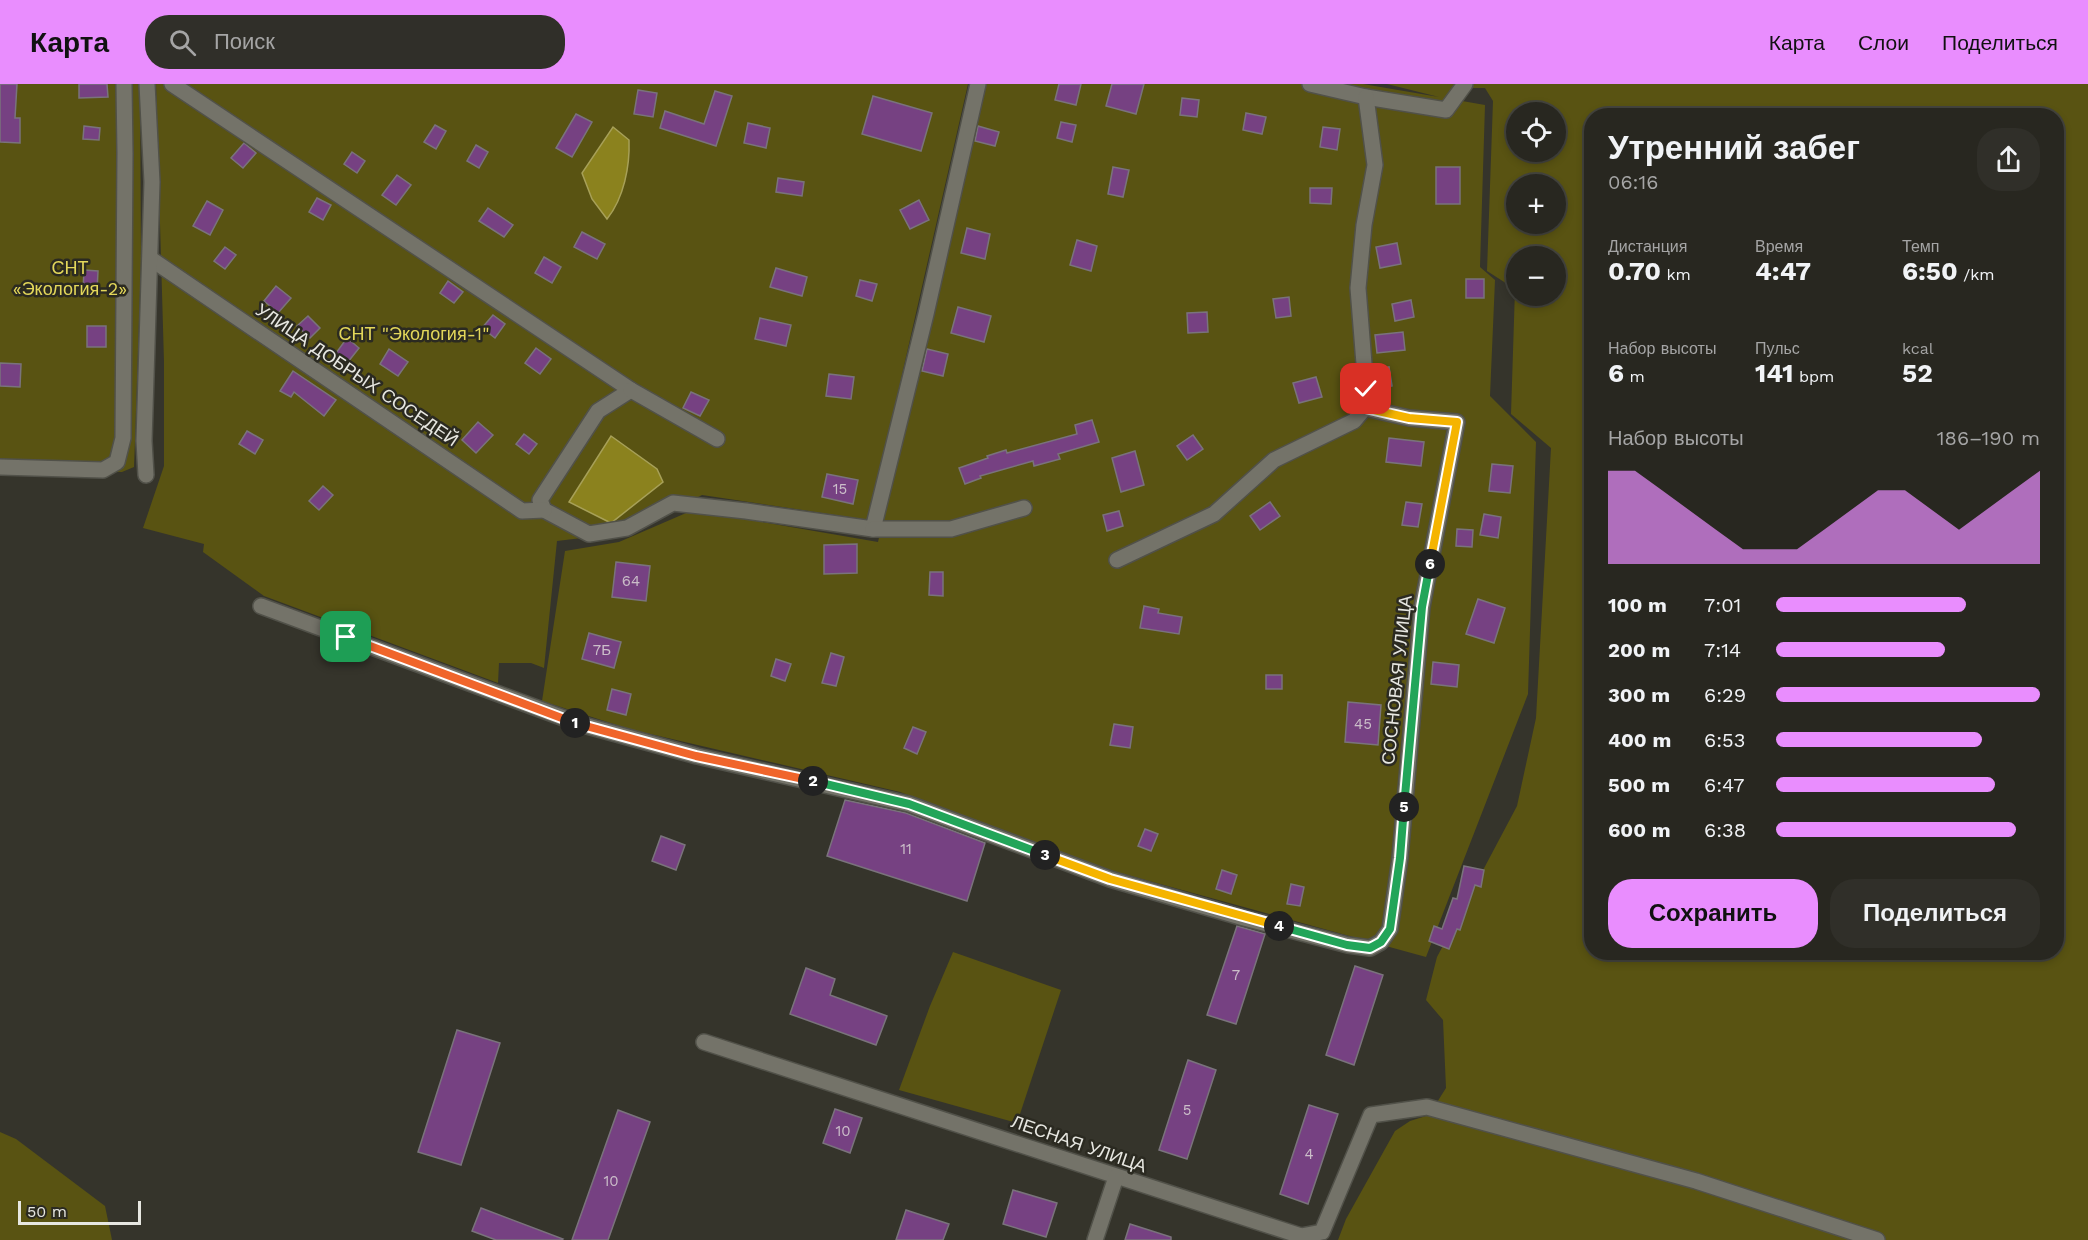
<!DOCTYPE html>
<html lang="ru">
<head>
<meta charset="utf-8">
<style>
  :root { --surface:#282720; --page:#302f29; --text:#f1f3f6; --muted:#a5a5a5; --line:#44443e; --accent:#e98dfe }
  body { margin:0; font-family:"Work Sans",sans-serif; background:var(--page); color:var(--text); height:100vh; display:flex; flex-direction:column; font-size:22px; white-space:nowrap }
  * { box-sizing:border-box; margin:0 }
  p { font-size:20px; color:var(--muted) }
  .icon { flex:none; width:33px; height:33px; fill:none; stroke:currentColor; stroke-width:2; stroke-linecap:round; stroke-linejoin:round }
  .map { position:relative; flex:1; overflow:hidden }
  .panel { position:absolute; left:1584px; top:24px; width:480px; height:852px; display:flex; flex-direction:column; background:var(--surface); border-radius:24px; box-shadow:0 3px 9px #0003,0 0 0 2px var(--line) }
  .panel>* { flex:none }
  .buttons { position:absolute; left:1506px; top:18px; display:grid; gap:12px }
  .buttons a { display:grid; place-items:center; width:60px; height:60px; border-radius:50%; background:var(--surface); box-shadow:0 3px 9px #0003,0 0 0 2px var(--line); font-size:30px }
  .scale { position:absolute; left:18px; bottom:15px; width:123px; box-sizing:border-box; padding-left:6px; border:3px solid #e7e7e1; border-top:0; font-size:16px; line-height:21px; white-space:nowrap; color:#e7e7e1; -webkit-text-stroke:4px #2b2a21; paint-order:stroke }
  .pin { position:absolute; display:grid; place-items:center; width:51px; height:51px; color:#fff; margin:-26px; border-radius:12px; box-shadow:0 3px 9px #0006 }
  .km { position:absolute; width:30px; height:30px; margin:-15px; border-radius:50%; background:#222; color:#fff; font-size:16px; line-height:30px; text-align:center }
  .round { display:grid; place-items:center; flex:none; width:63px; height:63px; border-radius:24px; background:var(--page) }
  .headline { display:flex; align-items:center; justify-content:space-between; height:102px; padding:0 24px }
  h1 { font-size:33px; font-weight:700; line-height:45px }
  .figures { display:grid; grid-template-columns:repeat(3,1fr); gap:9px; height:102px; padding:6px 24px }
  .figures div { display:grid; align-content:center }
  .figures b { font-size:26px; font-weight:700 }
  .figures small { font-size:16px; font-weight:400 }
  .figures p { font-size:16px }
  .chart { height:168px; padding:12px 24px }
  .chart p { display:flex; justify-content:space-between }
  .chart svg { width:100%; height:108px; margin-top:6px; fill:var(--accent); opacity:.7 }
  .action { display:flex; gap:12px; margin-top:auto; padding:12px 24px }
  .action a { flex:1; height:69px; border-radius:24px; background:var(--accent); color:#111; font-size:24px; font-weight:700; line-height:69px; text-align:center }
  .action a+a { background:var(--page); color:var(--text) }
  ul { padding:0 24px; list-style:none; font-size:20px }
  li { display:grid; grid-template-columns:96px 72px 1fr; align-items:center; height:45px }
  li i { height:15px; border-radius:8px; background:var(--accent) }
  header { display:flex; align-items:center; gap:36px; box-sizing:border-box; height:84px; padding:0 30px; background:var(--accent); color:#111 }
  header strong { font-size:28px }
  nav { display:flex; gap:33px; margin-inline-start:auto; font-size:21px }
  .search { width:420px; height:54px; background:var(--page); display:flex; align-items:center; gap:15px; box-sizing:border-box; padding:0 21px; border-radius:24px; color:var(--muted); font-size:22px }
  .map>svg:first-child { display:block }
</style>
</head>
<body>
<header>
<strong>Карта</strong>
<div class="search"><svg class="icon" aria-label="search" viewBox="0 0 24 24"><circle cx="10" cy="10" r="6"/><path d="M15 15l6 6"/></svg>Поиск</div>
<nav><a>Карта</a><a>Слои</a><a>Поделиться</a></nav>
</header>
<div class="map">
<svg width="2088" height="1156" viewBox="0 0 2088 1156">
  <rect width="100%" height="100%" fill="#35342b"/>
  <g fill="#595312" fill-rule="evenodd">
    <polygon points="0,0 140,0 141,176 135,357 134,383 122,388 0,389"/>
    <polygon points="156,0 968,0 869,436 702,411 631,448 557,457 544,584 531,579 499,579 498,599 264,512 203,468 204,460 143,444 164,382 164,278"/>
    <path d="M985,0h378l76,13 -52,-13h701v1156h-750l8,-21 49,-88 15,-10 19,-6 17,-27 -3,-68 -17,-20 11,-43 80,-151 19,-88 15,-270 -40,-34 4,-125 -28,-18 6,-170 -8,-13h-26l-14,10 40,7 -5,162 15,13 -5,116 46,46 -8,252 -102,263 -335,-92 -191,-73 -271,-63 -87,-28 23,-150 54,-9 74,-32 185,32zM1516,28h40v40h-40zM1592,32h464v836h-464zM1516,100h40v40h-40zM1516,172h40v40h-40z"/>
    <polygon points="953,868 1061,906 1017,1039 899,1006 930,922"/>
    <polygon points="0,1048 16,1055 105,1122 112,1156 0,1156"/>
  </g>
  <g fill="#8b821e" stroke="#a7a058" stroke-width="1.5">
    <path d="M613,43l16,13c1,26 -5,58 -22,79l-15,-20 -10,-26z"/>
    <polygon points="611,352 657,385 663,398 611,439 569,418"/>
  </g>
  <g fill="#764182" stroke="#7a737c" stroke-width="1.5">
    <polygon points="0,0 17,0 15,34 20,34 20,59 0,58"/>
    <polygon points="79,0 107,0 108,13 79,14"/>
    <polygon points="1059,0 1081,0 1076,21 1055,16"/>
    <polygon points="1112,0 1144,0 1136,30 1106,22"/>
    <polygon points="638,6 657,9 653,33 634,30"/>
    <polygon points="715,7 732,12 716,62 660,44 665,27 704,40"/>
    <polygon points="873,12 932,29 921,67 862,50"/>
    <polygon points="1182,14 1199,16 1197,33 1180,31"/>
    <polygon points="1246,29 1266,33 1262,50 1243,46"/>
    <polygon points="576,30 592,38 572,73 556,64"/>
    <polygon points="1061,38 1076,41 1072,58 1057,54"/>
    <polygon points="748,39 770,44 766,64 744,59"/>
    <polygon points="435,41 446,47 436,65 424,58"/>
    <polygon points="84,42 100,44 99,56 83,55"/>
    <polygon points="978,42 999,48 995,62 975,57"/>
    <polygon points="1323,43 1340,45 1337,66 1320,63"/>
    <polygon points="244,59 256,69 243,84 231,74"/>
    <polygon points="476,61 488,68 479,84 467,77"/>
    <polygon points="352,68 365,77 357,89 344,80"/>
    <polygon points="1113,83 1129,86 1123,113 1108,110"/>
    <rect x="1436" y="83" width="24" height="37"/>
    <polygon points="397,91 411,101 396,121 382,111"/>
    <polygon points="778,94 804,98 802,112 776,108"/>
    <polygon points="1310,104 1332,104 1331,120 1310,119"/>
    <polygon points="317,114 331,121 323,136 309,128"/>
    <polygon points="919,116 929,136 910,145 900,126"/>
    <polygon points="207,117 223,126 210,151 193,142"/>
    <polygon points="488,124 513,141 504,153 479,137"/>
    <polygon points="967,144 990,150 985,175 961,169"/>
    <polygon points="582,148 605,160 597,175 574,163"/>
    <polygon points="1077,156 1097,162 1091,187 1070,181"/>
    <polygon points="1397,159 1401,180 1380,184 1376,163"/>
    <polygon points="225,163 236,171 225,185 214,177"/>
    <polygon points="544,173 561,183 552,199 535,189"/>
    <polygon points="776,184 807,193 802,212 770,203"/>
    <polygon points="84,186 98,187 97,207 83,206"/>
    <rect x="1466" y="195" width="18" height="19"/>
    <polygon points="860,196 877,200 872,217 856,212"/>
    <polygon points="448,197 463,208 454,219 440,209"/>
    <polygon points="276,202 291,214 278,229 264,217"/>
    <polygon points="1289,213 1291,232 1276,234 1273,215"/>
    <polygon points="1411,216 1414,233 1395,237 1392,220"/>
    <polygon points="958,223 991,232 984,258 951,249"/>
    <polygon points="1207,228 1208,248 1188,249 1187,229"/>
    <polygon points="493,231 505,240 495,254 482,244"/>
    <polygon points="308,232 320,244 310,254 297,242"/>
    <polygon points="760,234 791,241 786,262 755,255"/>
    <rect x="87" y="242" width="19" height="21"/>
    <polygon points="1403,248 1405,266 1377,269 1375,251"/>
    <polygon points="347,254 359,264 348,278 336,269"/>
    <polygon points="536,264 551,275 540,290 525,279"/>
    <polygon points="389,265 408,278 398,292 380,280"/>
    <polygon points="927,265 948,270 943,292 922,287"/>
    <polygon points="0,279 21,280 20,303 0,302"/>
    <polygon points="1389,283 1392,302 1376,305 1374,286"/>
    <polygon points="293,287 336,316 324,332 294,308 291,313 280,307"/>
    <polygon points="829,290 854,293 851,315 826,312"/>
    <polygon points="1316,293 1322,313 1299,319 1293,299"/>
    <polygon points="691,308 709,316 700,332 683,324"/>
    <polygon points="1092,336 1099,358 1058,370 1060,375 1034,382 1033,377 980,392 981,394 965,400 959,384 988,374 987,372 1006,366 1007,369 1077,350 1075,341"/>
    <polygon points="478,338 493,351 476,369 462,356"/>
    <polygon points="247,347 263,356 255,370 239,360"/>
    <polygon points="524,350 537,360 529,370 516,360"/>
    <polygon points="1193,351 1203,365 1187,376 1177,362"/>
    <polygon points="1389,354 1424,358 1421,382 1386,378"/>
    <polygon points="1135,367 1144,401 1121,408 1112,374"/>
    <polygon points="1492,380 1513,382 1510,409 1489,407"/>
    <polygon points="827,390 858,396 853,420 822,413"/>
    <polygon points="323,402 333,411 319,426 309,417"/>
    <polygon points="1270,418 1280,432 1260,446 1250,432"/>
    <polygon points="1406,418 1422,420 1418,443 1402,441"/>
    <polygon points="1119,427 1123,442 1107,447 1103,431"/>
    <polygon points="1484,430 1501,433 1498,454 1480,451"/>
    <polygon points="1457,445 1473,446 1472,463 1456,462"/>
    <polygon points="857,460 857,489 824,490 824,461"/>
    <polygon points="616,478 650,482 646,517 612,513"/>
    <polygon points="930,488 943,488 943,512 929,511"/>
    <polygon points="1478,515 1505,524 1494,559 1466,550"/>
    <polygon points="1144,522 1159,525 1158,529 1182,533 1179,550 1140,544"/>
    <polygon points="589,549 621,558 614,584 582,575"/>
    <polygon points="831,569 844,573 836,602 822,599"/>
    <polygon points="776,575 791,580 785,597 771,592"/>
    <polygon points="1433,578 1459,581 1457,603 1431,600"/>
    <rect x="1266" y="591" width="16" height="14"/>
    <polygon points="612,605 631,610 626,631 607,626"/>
    <polygon points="1348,618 1381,621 1378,661 1345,658"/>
    <polygon points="1114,640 1133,643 1130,664 1110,661"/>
    <polygon points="913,643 926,648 917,670 904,664"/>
    <polygon points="845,716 906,729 985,759 967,817 827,772"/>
    <polygon points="1145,745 1158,750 1151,767 1138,762"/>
    <polygon points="661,752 685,761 676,786 652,777"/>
    <polygon points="1464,782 1484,786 1481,803 1475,801 1460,846 1457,845 1449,865 1429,857 1434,842 1442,845 1453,814 1457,815"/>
    <polygon points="1222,786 1237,791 1231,810 1216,805"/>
    <polygon points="1291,800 1304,803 1300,822 1287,820"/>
    <polygon points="1237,842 1265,850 1236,940 1207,931"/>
    <polygon points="1355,882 1383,891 1354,981 1326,971"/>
    <polygon points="806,884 835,895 830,911 887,932 876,961 790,930"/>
    <polygon points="457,946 500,959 461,1081 418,1068"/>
    <polygon points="1188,976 1216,986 1187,1075 1159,1066"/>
    <polygon points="1309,1021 1338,1030 1308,1120 1280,1110"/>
    <polygon points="835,1025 862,1034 850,1069 823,1059"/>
    <polygon points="618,1026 650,1038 608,1156 572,1156"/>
    <polygon points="1013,1106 1057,1119 1046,1153 1003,1140"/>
    <polygon points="481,1124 563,1155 562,1156 496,1156 472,1147"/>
    <polygon points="906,1126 949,1140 943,1156 896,1156"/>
    <polygon points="1130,1140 1171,1153 1171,1156 1125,1156"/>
  </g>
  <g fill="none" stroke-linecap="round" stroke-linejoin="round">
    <defs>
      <g id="minor">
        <polyline points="172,0 631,306 598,327 540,416 544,426 589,450 627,444 673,419 746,427 873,445 926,230 978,0"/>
        <polyline points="1310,0 1366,13 1446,26 1465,0"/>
        <polyline points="151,175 522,427 544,426"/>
        <polyline points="631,306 717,355"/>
        <polyline points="0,383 103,386 117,378 123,354 125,69 124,0"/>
        <polyline points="146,391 144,357 152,98 147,0"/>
        <polyline points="873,445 951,445 1024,424"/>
        <polyline points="1117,476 1214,430 1274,376 1354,337 1365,324"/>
        <polyline points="261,522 580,640 697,672 909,720 1110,795 1244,834 1348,861 1370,864 1381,858 1390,845 1400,774 1422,523 1457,338 1409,334 1365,324 1366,305 1358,204 1364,141 1375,81 1366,13"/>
        <polyline points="704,958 1301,1152 1322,1148 1371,1031 1427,1023 1696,1097 1877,1156"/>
        <polyline points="1095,1156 1116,1093"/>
      </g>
    </defs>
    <use href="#minor" stroke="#515149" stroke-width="18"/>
    <use href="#minor" stroke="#747369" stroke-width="15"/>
  </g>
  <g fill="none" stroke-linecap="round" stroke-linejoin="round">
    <defs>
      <polyline id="split-1" points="346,553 575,639"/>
      <polyline id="split-2" points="575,639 696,672 813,697"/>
      <polyline id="split-3" points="813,697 909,720 1045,771"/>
      <polyline id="split-4" points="1045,771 1110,795 1279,842"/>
      <polyline id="split-5" points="1279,842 1347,861 1370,864 1381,858 1390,845 1400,774 1404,723"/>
      <polyline id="split-6" points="1404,723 1422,523 1430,480"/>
      <polyline id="split-7" points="1366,305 1365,324 1409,334 1457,338 1430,480"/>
    </defs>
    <use href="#split-1" stroke="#fff" stroke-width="12"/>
    <use href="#split-2" stroke="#fff" stroke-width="12"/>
    <use href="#split-3" stroke="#fff" stroke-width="12"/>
    <use href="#split-4" stroke="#fff" stroke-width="12"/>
    <use href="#split-5" stroke="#fff" stroke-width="12"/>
    <use href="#split-6" stroke="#fff" stroke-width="12"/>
    <use href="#split-7" stroke="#fff" stroke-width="12"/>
    <use href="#split-1" stroke="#f0652b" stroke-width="8"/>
    <use href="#split-2" stroke="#f0652b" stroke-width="8"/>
    <use href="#split-3" stroke="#22a559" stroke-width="8"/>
    <use href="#split-4" stroke="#f5b400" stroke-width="8"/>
    <use href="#split-5" stroke="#22a559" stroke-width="8"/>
    <use href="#split-6" stroke="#22a559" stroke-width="8"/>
    <use href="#split-7" stroke="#f5b400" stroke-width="8"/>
  </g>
  <g text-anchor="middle" stroke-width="5" stroke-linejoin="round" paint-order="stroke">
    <g font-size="15" fill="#cbbec9">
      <text x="840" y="410">15</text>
      <text x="631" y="502">64</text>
      <text x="602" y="571">7Б</text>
      <text x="1363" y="645">45</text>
      <text x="906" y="770">11</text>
      <text x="1236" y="896">7</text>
      <text x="1187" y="1031">5</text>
      <text x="843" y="1052">10</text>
      <text x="1309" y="1075">4</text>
      <text x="611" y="1102">10</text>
    </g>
    <g font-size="18" fill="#e3d75a" stroke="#2b2a21">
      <text x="70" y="190">СНТ<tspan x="70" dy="21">«Экология-2»</tspan></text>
      <text x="414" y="256">СНТ "Экология-1"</text>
    </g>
    <g font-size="18" fill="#e7e7e1" stroke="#2b2a21">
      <text transform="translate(357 291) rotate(34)" y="6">УЛИЦА ДОБРЫХ СОСЕДЕЙ</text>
      <text transform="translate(1397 596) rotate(-84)" y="6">СОСНОВАЯ УЛИЦА</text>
      <text transform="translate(1079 1060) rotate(19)" y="6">ЛЕСНАЯ УЛИЦА</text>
    </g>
  </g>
</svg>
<div class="buttons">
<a><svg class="icon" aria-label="locate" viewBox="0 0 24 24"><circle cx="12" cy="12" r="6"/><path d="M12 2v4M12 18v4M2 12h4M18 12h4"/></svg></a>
<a>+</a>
<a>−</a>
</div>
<div class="scale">50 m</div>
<div class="pin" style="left:346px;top:553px;background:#1e9e55"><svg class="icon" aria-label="arrive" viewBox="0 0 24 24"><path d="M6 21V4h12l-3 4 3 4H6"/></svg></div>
<div class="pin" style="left:1366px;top:305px;background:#d93025"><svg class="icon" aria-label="check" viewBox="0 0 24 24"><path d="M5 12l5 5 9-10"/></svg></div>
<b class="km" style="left:575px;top:639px">1</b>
<b class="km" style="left:813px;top:697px">2</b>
<b class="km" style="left:1045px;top:771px">3</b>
<b class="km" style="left:1279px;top:842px">4</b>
<b class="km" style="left:1404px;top:723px">5</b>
<b class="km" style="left:1430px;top:480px">6</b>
<section class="panel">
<div class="headline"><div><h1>Утренний забег</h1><p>06:16</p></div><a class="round"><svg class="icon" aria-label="share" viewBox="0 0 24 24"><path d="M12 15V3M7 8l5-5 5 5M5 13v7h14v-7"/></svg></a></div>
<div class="figures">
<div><p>Дистанция</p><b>0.70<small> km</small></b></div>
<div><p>Время</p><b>4:47</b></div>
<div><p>Темп</p><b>6:50<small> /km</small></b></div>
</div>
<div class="figures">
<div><p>Набор высоты</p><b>6<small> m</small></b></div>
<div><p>Пульс</p><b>141<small> bpm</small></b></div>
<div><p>kcal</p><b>52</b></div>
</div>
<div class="chart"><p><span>Набор высоты</span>186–190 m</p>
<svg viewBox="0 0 160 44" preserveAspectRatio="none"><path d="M0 44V6L10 6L20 14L30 22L40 30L50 38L60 38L70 38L80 30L90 22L100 14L110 14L120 22L130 30L140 22L150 14L160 6V44z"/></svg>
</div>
<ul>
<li><b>100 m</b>7:01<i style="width:72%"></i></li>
<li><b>200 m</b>7:14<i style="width:64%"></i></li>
<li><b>300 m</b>6:29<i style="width:100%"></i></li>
<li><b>400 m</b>6:53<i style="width:78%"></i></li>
<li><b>500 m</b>6:47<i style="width:83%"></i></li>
<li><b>600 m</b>6:38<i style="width:91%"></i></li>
</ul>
<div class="action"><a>Сохранить</a><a>Поделиться</a></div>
</section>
</div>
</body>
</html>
